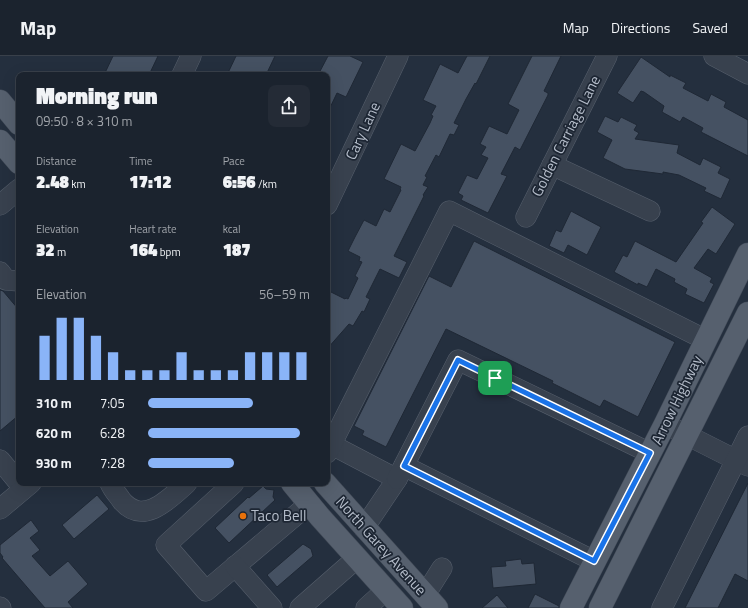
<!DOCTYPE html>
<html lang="en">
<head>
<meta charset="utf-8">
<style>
  :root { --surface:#1b232e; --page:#242b36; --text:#f1f3f6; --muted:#a0a4aa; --line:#39404a; --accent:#8ab4f8 }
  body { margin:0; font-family:"Titillium Web",sans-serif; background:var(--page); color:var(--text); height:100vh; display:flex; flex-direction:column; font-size:15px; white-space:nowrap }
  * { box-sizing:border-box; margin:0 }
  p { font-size:13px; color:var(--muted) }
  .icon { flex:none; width:22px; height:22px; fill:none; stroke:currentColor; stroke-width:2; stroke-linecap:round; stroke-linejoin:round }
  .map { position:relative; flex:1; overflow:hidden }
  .side { position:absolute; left:16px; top:16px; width:314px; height:414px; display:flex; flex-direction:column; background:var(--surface); border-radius:8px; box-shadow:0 4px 16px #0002,0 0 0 1px var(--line) }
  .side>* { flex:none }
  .pin { position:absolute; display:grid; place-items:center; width:34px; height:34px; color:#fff; margin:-17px; border-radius:8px; box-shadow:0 2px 6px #0006 }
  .round { display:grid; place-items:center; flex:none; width:42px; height:42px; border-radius:8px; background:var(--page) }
  .summary { display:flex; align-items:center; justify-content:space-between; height:68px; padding:0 20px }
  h1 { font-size:22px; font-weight:800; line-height:30px }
  .figures { display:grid; grid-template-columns:repeat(3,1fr); gap:6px; height:68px; padding:4px 20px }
  .figures div { display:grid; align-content:center }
  .figures b { font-size:17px; font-weight:800 }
  .figures small { font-size:11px; font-weight:400 }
  .figures p { font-size:11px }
  .chart { height:112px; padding:8px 20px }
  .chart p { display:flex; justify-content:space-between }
  .chart svg { width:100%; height:72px; margin-top:4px; stroke:var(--accent); stroke-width:6 }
  ul { padding:0 20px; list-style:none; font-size:13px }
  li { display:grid; grid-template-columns:64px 48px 1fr; align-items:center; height:30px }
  li i { height:10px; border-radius:5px; background:var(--accent) }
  header { display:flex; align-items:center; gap:24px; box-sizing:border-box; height:56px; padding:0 20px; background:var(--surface); border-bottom:1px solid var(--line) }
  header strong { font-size:19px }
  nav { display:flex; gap:22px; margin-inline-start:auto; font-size:14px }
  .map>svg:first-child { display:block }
</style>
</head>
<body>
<header>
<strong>Map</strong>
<nav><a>Map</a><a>Directions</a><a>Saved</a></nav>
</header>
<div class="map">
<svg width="748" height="552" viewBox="0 0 748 552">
  <rect width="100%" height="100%" fill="#242f3e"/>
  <g fill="#455162" stroke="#1f2835">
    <polygon points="113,0 158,0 149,19 104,19"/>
    <polygon points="236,0 275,0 266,19 227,19"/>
    <polygon points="328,0 350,0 363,6 346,41 337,37 327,58 327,19 318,19"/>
    <polygon points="467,0 490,0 476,28 475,27 466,43 454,67 459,69 454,79 450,78 439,101 436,99 425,120 427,121 423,129 428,131 423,139 424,140 394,200 407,206 399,222 380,213 366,241 370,243 364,256 362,255 353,270 349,268 327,293 327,234 345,243 346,242 348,243 358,222 355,220 362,206 359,205 360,201 348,195 355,181 364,164 376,170 384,153 390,156 401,134 400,133 401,131 384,123 401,88 415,95 430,67 433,60 431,59 436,50 423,44 440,8 458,17"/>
    <polygon points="532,0 561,0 544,35 548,37 548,39 520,94 515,91 501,118 507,120 488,157 461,144 463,140 458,137 467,119 477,123 488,102 481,99 486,91 480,88 489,70 507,78 519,54 508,48"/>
    <polygon points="641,1 670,21 670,19 686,27 683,32 708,45 711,38 726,46 724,51 748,64 748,100 701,76 703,72 683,61 680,66 662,56 664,50 644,36 641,35 633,47 617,37"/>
    <polygon points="605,60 618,66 621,61 637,69 634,74 639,77 635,83 679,89 677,97 700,109 703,102 721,111 718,117 730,123 721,143 704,135 706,132 679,119 663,116 663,118 625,113 603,102 612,84 597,76"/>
    <polygon points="712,151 735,168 716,198 708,193 694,212 712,222 710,226 714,228 704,247 685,238 687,233 674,226 675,223 656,213 647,231 638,227 638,229 614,216 623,199 627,201 635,185 676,206 703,167 701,166"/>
    <polygon points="571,155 601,171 587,199 568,189 564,197 549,190 556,174 561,176"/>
    <polygon points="474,185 675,286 638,361 604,344 600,351 552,327 553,325 446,273 386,391 362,379 364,375 354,370 429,220 451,231"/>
    <polygon points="0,234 3,235 19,254 19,359 0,375"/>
    <polygon points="748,427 748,525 735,518 718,552 685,552"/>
    <polygon points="263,430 266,433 274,434 273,441 275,444 229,487 215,472 248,441 249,442"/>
    <polygon points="97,439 109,453 74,483 62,469"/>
    <polygon points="31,464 39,475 30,482 40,494 32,500 50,520 68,505 88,528 68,546 73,552 45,552 2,502 3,501 0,497 0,489"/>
    <polygon points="303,488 311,493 313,500 277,531 267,519"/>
    <polygon points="521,503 522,508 534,507 536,528 493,532 491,511 506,510 505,505"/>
    <polygon points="535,538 559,550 559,552 528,552"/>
    <polygon points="497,539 508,552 482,552"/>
  </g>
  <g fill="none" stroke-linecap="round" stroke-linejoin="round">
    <defs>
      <g id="minor">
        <polyline points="714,0 748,18"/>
        <polyline points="182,19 191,0"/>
        <polyline points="552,109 650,155"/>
        <polyline points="0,149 19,133"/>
        <polyline points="327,149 398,0"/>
        <polyline points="526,161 607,0"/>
        <polyline points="0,216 6,224 19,225"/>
        <polyline points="665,368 748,410"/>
        <polyline points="332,389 397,423 364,472"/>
        <polyline points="327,397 449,155 706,284"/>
        <polyline points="0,404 19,427"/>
        <polyline points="404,410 594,505"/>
        <polyline points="397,423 458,304 650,397"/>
        <path d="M110,427c3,7 8,12 12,18 22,25 47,-2 65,-18"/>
        <polyline points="234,427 166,489 206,535 309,448"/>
        <polyline points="0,453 31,427"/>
        <polyline points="235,510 272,552"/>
        <polyline points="425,539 442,512"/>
        <polyline points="0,551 1,552"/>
        <polyline points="300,552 357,502"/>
        <polyline points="366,552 386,534"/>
        <polyline points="662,552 748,380"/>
      </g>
      <g id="major">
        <polyline points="0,45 19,68"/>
        <polyline points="0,85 19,107"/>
        <polyline points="292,427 320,461 402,552"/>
        <polyline points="325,427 437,552"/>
        <polyline points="571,552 665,368 748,198"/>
        <polyline points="600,552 748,257"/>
      </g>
    </defs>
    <use href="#minor" stroke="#565f6c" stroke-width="21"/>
    <use href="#major" stroke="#414a57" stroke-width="23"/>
    <use href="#minor" stroke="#38414e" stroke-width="20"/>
    <use href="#major" stroke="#56606e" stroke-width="22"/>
  </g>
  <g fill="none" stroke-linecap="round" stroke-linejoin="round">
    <defs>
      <polygon id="route" points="458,304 650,397 594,505 404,410"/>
    </defs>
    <use href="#route" stroke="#fff" stroke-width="8"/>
    <use href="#route" stroke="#1a73e8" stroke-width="5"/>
  </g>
  <circle fill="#e8710a" stroke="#1d2633" stroke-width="1.5" cx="243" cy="460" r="4"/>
  <g text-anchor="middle" stroke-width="3.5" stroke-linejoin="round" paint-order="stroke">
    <g font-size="15" fill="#b4bcc9" stroke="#1d2633">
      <text transform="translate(363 75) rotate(-65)" y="5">Cary Lane</text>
      <text transform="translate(566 80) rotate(-63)" y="5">Golden Carriage Lane</text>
      <text transform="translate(677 344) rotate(-64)" y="5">Arrow Highway</text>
      <text transform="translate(381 490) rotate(48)" y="5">North Garey Avenue</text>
    </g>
    <g font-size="15" fill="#b4bcc9" stroke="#1d2633" text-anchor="start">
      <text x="251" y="465">Taco Bell</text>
    </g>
  </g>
</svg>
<div class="pin" style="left:495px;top:322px;background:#1e9e55"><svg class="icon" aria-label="arrive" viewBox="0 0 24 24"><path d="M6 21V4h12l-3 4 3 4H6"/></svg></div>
<section class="side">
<div class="summary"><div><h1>Morning run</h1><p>09:50 · 8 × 310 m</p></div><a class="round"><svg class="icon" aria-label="share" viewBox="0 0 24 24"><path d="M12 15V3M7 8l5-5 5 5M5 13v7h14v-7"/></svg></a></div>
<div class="figures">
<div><p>Distance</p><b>2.48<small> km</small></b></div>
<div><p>Time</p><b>17:12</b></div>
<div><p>Pace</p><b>6:56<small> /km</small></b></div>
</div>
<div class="figures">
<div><p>Elevation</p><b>32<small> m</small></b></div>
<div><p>Heart rate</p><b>164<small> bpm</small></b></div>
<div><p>kcal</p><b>187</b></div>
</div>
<div class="chart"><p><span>Elevation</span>56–59 m</p>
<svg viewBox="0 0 160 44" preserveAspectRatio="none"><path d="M5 44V17M15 44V6M25 44V6M35 44V17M45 44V27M55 44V38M65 44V38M75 44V38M85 44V27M95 44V38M105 44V38M115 44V38M125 44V27M135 44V27M145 44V27M155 44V27"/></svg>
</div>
<ul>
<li><b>310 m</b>7:05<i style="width:65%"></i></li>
<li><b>620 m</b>6:28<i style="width:94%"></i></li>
<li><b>930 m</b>7:28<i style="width:53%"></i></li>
</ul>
</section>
</div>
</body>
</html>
